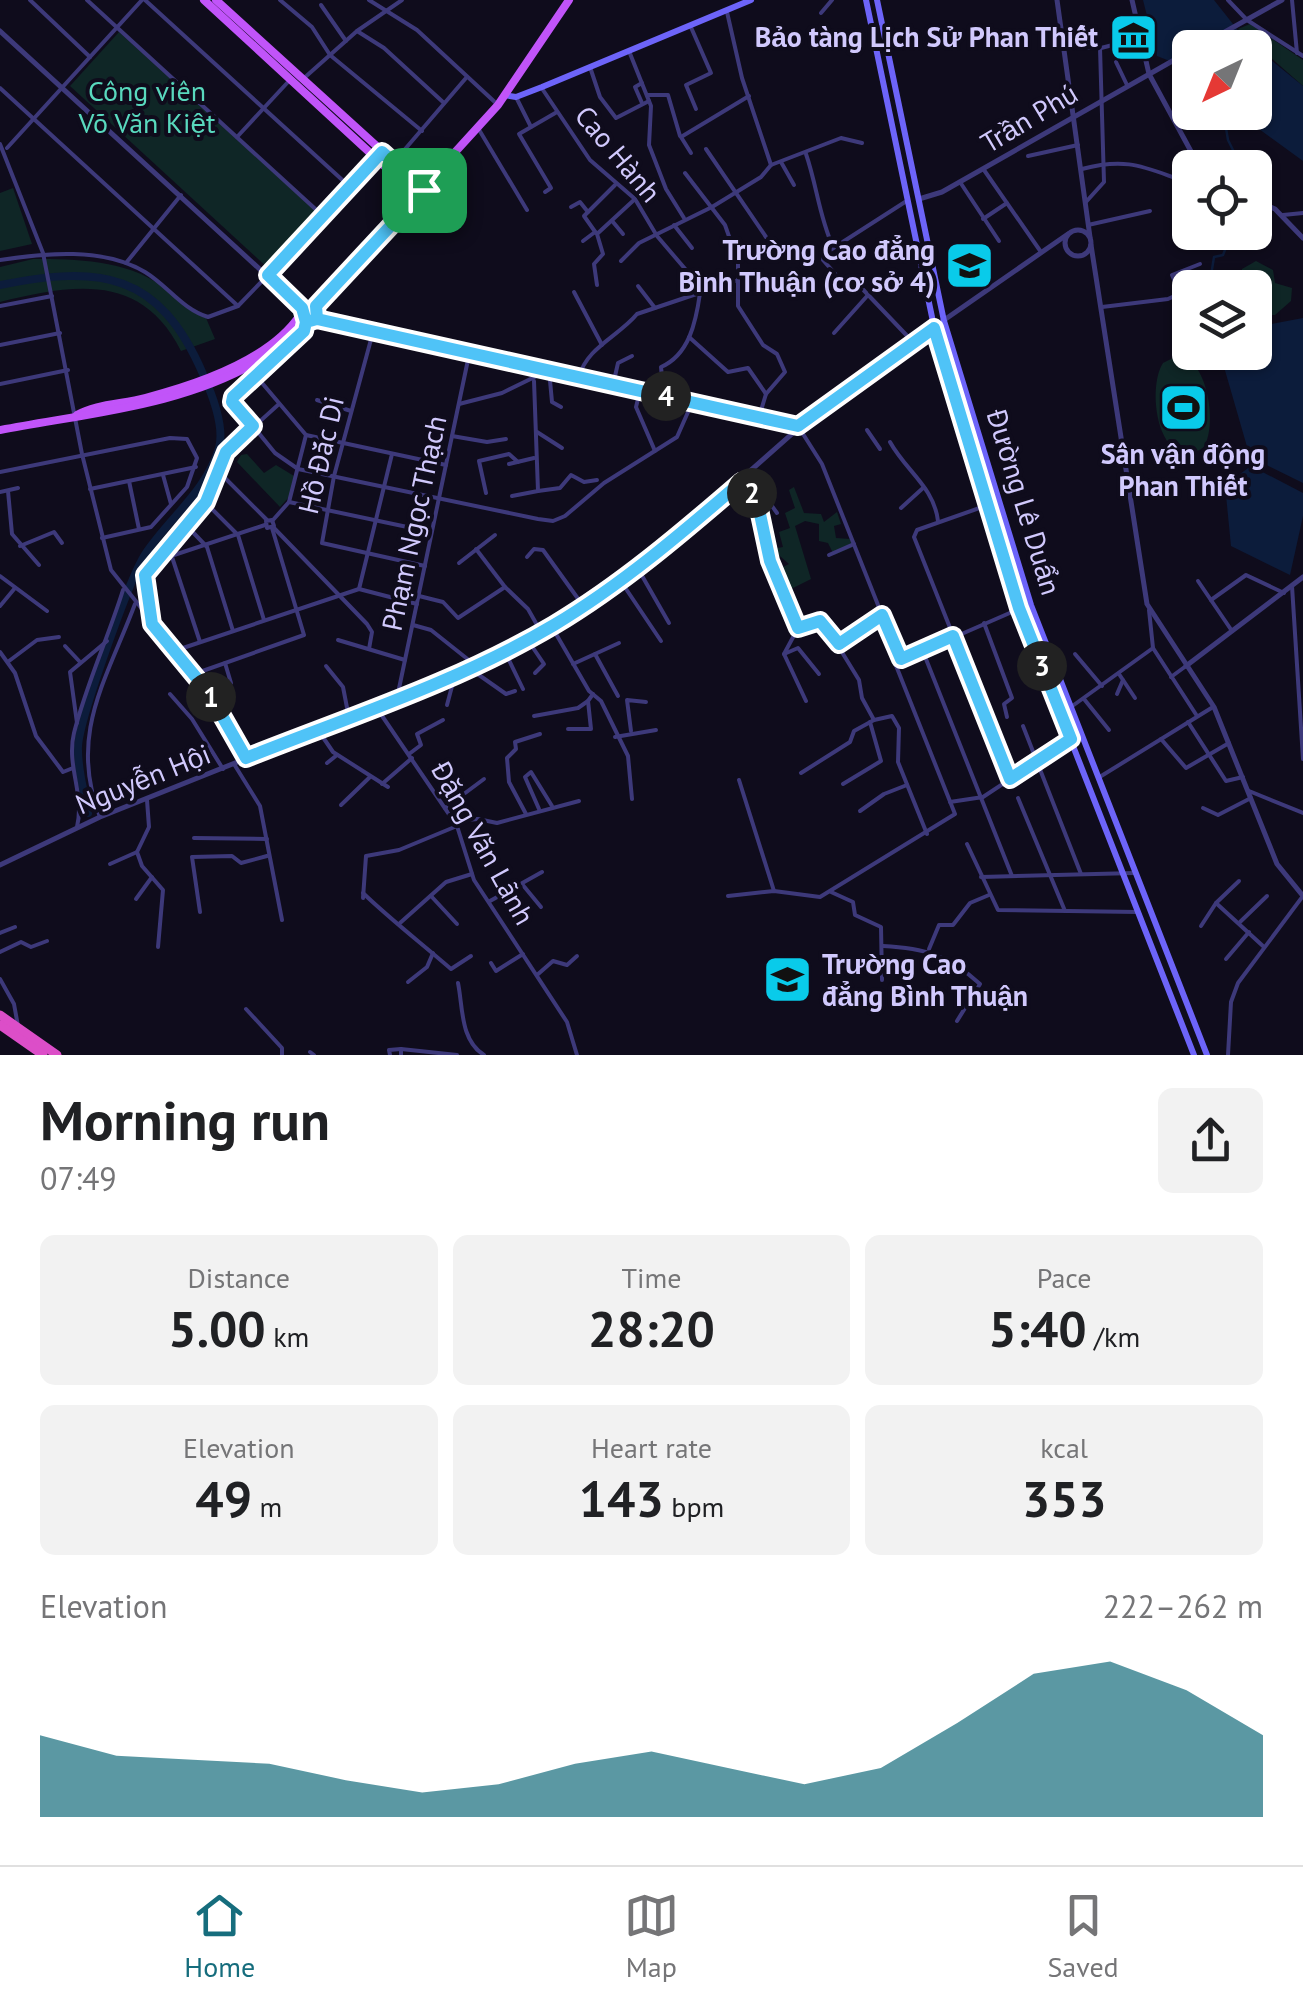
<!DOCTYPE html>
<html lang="en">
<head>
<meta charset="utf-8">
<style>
  :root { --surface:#fff; --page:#f2f2f2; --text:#202124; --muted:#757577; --line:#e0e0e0; --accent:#166d7d }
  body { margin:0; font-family:"PT Sans",sans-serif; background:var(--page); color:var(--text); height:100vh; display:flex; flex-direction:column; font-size:38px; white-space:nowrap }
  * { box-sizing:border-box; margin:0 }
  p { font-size:32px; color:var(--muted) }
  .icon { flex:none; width:55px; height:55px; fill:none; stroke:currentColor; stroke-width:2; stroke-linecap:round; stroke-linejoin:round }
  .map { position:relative; height:1055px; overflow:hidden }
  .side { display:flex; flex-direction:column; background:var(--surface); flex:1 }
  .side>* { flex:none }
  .needle { width:65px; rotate:223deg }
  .fabs { position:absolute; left:1172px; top:30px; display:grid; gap:20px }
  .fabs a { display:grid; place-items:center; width:100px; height:100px; border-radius:15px; background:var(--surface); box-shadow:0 2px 8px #0004; font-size:50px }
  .pin { position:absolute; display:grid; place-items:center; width:85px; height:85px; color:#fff; margin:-42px; border-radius:20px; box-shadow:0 5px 15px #0006 }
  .km { position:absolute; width:50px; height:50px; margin:-25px; border-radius:50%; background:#222; color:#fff; font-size:28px; line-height:50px; text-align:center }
  .round { display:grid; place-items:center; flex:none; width:105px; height:105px; border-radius:15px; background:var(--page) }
  .headline { display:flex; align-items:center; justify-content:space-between; height:170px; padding:0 40px }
  h1 { font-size:55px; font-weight:700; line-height:75px }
  .stats { display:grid; grid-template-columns:repeat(3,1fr); gap:15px; height:170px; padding:10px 40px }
  .stats div { display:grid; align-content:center; border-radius:15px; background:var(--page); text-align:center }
  .stats b { font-size:50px; font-weight:700 }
  .stats small { font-size:28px; font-weight:400 }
  .stats p { font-size:28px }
  .chart { height:280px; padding:20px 40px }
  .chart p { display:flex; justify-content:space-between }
  .chart svg { width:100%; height:180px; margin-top:10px; fill:var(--accent); opacity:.7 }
  .tab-bar { display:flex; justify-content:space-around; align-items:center; height:140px; border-top:2px solid var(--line); background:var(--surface); font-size:28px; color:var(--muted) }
  .tab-bar a { display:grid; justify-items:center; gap:5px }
  .tab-bar .selected { color:var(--accent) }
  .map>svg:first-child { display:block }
</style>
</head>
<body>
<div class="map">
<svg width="1303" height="1055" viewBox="0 0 1303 1055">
  <rect width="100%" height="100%" fill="#0f0c1c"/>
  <g fill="#0f2626">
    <polygon points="1250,24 1303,60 1303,86 1238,29"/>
    <polygon points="119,32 320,215 270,270 70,86"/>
    <polygon points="13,188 32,244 0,251 0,193"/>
    <path d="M33,259c43,0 93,1 129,27 17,12 24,25 44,32l9,21 -34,12c-40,-80 -110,-66 -181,-49v-35z"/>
    <polygon points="1256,261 1273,270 1275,283 1292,288 1291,301 1275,315 1260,315 1255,308 1255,288 1240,287 1242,269"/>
    <path d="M1179,355c29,5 39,72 24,93 -45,26 -57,-59 -40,-85z"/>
    <polygon points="247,454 264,473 276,465 294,476 289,497 280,507 237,462 241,455"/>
    <polygon points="794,487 804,513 821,514 824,522 837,512 841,524 834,526 836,538 850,539 853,547 834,555 828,543 819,541 819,524 805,521 795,526 811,579 793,588 781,583 777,570 789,564 772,549 783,547 779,532 790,528 785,513 795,508 789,490"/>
  </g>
  <g fill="#0c1c3b">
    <polygon points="1143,0 1214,0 1244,38 1303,86 1303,161 1237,113 1255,112 1255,48 1190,48 1190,69 1157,56"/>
    <polygon points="1303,318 1303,483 1250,457 1220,353 1255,352 1255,327"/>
    <polygon points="1251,466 1303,493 1303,516 1290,575 1231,546 1225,485"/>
  </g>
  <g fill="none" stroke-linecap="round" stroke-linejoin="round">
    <g stroke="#0c1c3b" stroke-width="2.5">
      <polyline points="1232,112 1225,122 1228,140 1242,168"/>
      <polyline points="1209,288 1214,257 1223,255 1232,232"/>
    </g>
    <path stroke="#0c1c3b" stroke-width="8" d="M0,285c101,-20 159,-13 203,89 9,20 22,52 16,74 -13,44 -48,68 -73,105 -16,24 -66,164 -68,193 -1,22 6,45 10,67"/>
    <g stroke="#3d397a" stroke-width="4">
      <polyline points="30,0 90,57"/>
      <polyline points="87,0 323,216"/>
      <polyline points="145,0 350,187"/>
      <polyline points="280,0 312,27 330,55 422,131"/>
      <polyline points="369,0 417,30 498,105"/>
      <polyline points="1228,0 1247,20 1303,56"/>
      <polyline points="1292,0 1297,53"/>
      <polyline points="321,5 346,41"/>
      <polyline points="727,12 742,78 771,165"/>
      <polyline points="821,13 832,0"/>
      <polyline points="690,25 711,73 686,85 696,109"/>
      <polyline points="357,31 384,48 444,103"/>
      <polyline points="1082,47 1100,48 1104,182 1085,203"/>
      <polyline points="1101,48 1140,38"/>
      <polyline points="629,51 651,106 649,145 666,189 684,218"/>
      <polyline points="1116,62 1127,85"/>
      <polyline points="590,67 600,97 616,118 649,101"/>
      <polyline points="303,79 357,31 402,0"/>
      <polyline points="642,83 635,87 642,103"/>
      <polyline points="0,88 238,306"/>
      <polyline points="543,90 590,160 635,199 657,236 704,291"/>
      <polyline points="647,95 668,95 680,136"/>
      <polyline points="516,97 531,127"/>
      <polyline points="478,128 527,210"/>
      <polyline points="237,137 288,82"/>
      <polyline points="0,144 43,253 82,454 111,570 209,693 246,758"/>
      <polyline points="7,148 142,0"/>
      <polyline points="706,149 766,237"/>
      <polyline points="691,153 681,137 749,96"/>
      <path d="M806,154c11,32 13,62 27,93"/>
      <polyline points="1028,156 1078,145"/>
      <polyline points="781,162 794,185"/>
      <polyline points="388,169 466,78"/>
      <path d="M1082,169c48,-13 65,0 108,14"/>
      <polyline points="984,170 1041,252"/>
      <polyline points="685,173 725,225 738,262 738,306 763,345 777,354 785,372 766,394 759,417"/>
      <polyline points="960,182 999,241"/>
      <polyline points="545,192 551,188 519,134 557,112"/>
      <polyline points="571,207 580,202 588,212"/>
      <polyline points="1283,215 1303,213"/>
      <polyline points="983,219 1007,203"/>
      <polyline points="613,222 623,234"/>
      <polyline points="674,225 692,248"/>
      <polyline points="1088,225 1150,211"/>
      <polyline points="596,233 584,216 615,185"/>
      <polyline points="583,241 595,232"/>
      <path d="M0,260c45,-7 103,-13 145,12 23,14 37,37 63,45l30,-11 28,-29"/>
      <polyline points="621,261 639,243 712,207 761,177 771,165 841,138 862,143"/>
      <polyline points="126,263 181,195"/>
      <polyline points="852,278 913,342"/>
      <polyline points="844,284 823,260 824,254 905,202"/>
      <polyline points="597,285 594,264 603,254 597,234 635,199"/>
      <polyline points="638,286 655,308"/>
      <polyline points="1179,291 1172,275 1200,264"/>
      <polyline points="574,292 602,345"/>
      <polyline points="0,306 52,296"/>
      <polyline points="1102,307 1168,299 1209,280"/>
      <polyline points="317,319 798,426 822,464 882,615 843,640 840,649 859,680 862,698 874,720 892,716 899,728 898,762 927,834"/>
      <polyline points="305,327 231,399 275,453 298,469 538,519 553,521 565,516 604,483 677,437 692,403"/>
      <polyline points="373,332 334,476 322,543 425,566"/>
      <polyline points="834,333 868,295"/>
      <polyline points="689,337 728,372 748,368 766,394"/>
      <polyline points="0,345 60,333"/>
      <polyline points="257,377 306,435 446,465"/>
      <path d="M579,377c7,-29 40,-41 58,-63l98,-33"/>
      <polyline points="0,384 68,370"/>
      <polyline points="613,385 618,363 632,356"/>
      <polyline points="640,391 636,407 655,451"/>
      <path d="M664,396l-3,-29c28,-12 35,-45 39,-74"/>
      <polyline points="317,400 351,411"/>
      <polyline points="459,404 502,393 549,370 552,402 561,407"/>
      <polyline points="867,430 880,449"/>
      <polyline points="537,432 562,448"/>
      <polyline points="452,436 487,442 506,439"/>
      <path d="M890,442c16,29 44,45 48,79"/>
      <polyline points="509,464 534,458"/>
      <polyline points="0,472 170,438 187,439 197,458 187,487 151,527 102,538"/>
      <polyline points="221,474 267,520"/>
      <polyline points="749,474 777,513"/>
      <polyline points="163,475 171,504"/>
      <polyline points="129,481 139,529"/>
      <polyline points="741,482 757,500 773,571 798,628 784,654 806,701"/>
      <polyline points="90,489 196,467"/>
      <polyline points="8,491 12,534 39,565"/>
      <polyline points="538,491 560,488 571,475 584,482 597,480"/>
      <polyline points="0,492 18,488"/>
      <polyline points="486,493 479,461 509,454 518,462"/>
      <polyline points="512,496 538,491 534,381"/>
      <polyline points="205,502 238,535 264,620"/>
      <polyline points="289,502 431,532"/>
      <polyline points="988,505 917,530 914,537 1010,779"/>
      <polyline points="901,508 923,488"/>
      <polygon points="272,520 274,526 267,528 266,521"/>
      <polyline points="273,520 289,502 306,435"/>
      <polyline points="186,525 207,547 233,631"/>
      <polyline points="274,528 367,624 372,632 369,649"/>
      <polyline points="20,546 54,532 62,543"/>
      <polyline points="476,549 505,587"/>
      <polyline points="829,555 854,544"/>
      <polyline points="172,557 200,642"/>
      <polyline points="527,557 534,549 543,550 584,607"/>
      <polyline points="156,561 265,525"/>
      <polyline points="459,563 495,535"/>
      <polyline points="637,567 669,623"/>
      <polyline points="0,576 47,611"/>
      <polyline points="620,580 661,641"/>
      <polyline points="1198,581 1232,631"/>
      <polyline points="1292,586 1303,759"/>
      <polyline points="359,589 392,454"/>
      <polyline points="419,596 443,602 458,618 505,587 528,609 541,632"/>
      <polyline points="1211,600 1246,575 1284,593"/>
      <polyline points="0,606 15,588"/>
      <polyline points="1149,610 1153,648 1197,716"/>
      <polyline points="882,615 901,659"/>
      <polyline points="152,623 144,581 148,570 205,502 226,452 279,404"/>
      <polyline points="984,623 1012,698 1004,704 1007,717"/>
      <polyline points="413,625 431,630 475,665"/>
      <polyline points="552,627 589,691 601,701 628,756 632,799"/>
      <polyline points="798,628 819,621 839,644"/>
      <polyline points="865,633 885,623"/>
      <polyline points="527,639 544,664 535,673"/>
      <polyline points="338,640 405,660"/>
      <polyline points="65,646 80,662"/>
      <polyline points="922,649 1012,876"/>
      <polyline points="174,651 359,589 417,604"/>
      <polyline points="0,652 15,673 36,736 63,772 73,768"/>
      <polyline points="505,652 523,689"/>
      <polyline points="595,654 618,696"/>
      <polyline points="784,654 798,648 819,674"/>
      <polyline points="1075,654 1102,686"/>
      <polyline points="9,661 37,640 59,637"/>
      <polyline points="225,663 231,683"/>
      <polyline points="573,664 619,643"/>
      <polyline points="326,666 343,687 349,718"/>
      <polyline points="469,668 506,694 515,691"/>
      <polyline points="194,674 304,635 272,528"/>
      <polyline points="1119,674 1135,698"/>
      <polyline points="1171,677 1186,666"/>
      <polyline points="170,694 192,719 223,769"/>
      <polyline points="1117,694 1123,680"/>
      <polyline points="397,698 469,355"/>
      <polyline points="1084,699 1109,730"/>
      <polyline points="447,705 455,675"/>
      <polyline points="376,707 457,826 474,880 567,1022 577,1055"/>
      <polyline points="1071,707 1153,648"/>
      <polyline points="534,716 578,708 588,701"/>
      <polyline points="1188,722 1226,781 1243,777"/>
      <polyline points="77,723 70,672 107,641"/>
      <polyline points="1023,726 1081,874"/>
      <polyline points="568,729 591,729 588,701 593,694"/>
      <polyline points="318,730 333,752 388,787"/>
      <polyline points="631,731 627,700 646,702"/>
      <polyline points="615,737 656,730"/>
      <polyline points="1161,739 1186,768 1229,743"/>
      <polyline points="409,754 421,745 417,734 443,720"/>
      <polyline points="327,763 337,755"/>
      <polyline points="234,764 260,806 282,920"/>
      <polyline points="801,773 850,742 854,731 874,720"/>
      <polyline points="1098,778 1213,707"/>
      <polyline points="739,780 774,891"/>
      <polyline points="382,784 412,758"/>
      <polyline points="843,784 881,761 870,722"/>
      <polyline points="1249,791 1303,813"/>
      <polyline points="1018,798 1065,911"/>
      <polyline points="147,800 149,827 137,852 142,866 163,890 158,947"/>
      <polyline points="950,802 983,797 1080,733"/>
      <polyline points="341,805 370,777"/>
      <polyline points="445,808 484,779"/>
      <polyline points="1203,808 1218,815 1251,798"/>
      <polyline points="539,809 525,777 531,772 552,806"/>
      <polyline points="860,811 884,794 907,785"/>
      <polyline points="526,814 509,782 507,758 516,749 515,742 540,734"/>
      <path d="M100,817c-32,-82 6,-136 35,-213"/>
      <polyline points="454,821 478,819 497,823 579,801"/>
      <path d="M77,827c8,-33 -11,-61 -3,-94 12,-48 34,-95 49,-143"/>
      <polyline points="194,838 267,839"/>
      <polyline points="967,844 998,910 1138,912"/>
      <polyline points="110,864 137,852"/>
      <polyline points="981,877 1135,873"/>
      <polyline points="522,884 541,907"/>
      <polyline points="831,892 853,902 855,915 881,927 882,980"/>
      <path d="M363,893c27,26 58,50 88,76l20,-13"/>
      <polyline points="431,896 457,924"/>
      <polyline points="728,896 774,891 820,897 955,814 895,663 1019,609"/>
      <polyline points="363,898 366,856 399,850 457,826"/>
      <polyline points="136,899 152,877"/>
      <polyline points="490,901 542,872"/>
      <polyline points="1216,903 1264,947"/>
      <polyline points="200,912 192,857 232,856 241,863 267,856"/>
      <polyline points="1240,922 1267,896"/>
      <polyline points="400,923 446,882 472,874"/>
      <polyline points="1201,926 1216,903 1239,881"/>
      <polyline points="0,933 15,927"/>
      <path d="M883,946c42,2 65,9 97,38l-23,37"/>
      <polyline points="929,949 939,925 953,925 970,903 989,895"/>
      <polyline points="0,952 21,942 31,947 47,941"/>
      <polyline points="1226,959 1249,932"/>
      <polyline points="491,963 496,971 523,954"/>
      <polyline points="537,975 553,961 567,965 577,956"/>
      <polyline points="0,979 14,1004 18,1026"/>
      <polyline points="408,982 427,967 433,953"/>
      <path d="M458,983c5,24 2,57 26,72"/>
      <polyline points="246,1009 282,1048 282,1055"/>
      <polyline points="310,1052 314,1055"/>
      <polyline points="390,1055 389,1050 401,1049"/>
      <polyline points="401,1055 401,1049 457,1055"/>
      <polyline points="1228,1055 1231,1002 1238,983 1303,896"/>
    </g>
    <g stroke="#3d397a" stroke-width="5">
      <polyline points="1057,0 1090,237"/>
      <polyline points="1132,0 1149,74 1200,168"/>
      <polyline points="0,31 302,308"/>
      <polyline points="1196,48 1282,0"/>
      <polyline points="919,199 942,192 1190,51"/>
      <polyline points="1255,200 1275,209 1303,238"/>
      <circle cx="1078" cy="243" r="13"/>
      <polyline points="1091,245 1147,604 1214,707 1277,864 1303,896"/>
      <polyline points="268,275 383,152"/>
      <polyline points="1186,666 1303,577"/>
      <polyline points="0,865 100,817 455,675 552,627 665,546 836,395 1068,234"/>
    </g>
    <g stroke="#6d64f9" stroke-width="6">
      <polyline points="866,0 937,341 1019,608 1194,1055"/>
      <polyline points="877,0 944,321 1031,605 1207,1055"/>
      <polyline points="504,95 516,97 542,87 751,0"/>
    </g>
    <g stroke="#c154f9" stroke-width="8">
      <polyline points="204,0 418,197"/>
      <polyline points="216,0 425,190"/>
      <circle cx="310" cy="313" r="9"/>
      <polyline points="315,306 498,105 569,0"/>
      <path d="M77,415c18,-11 47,-11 68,-17 50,-13 125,-38 155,-83"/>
      <path d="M0,430c88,-17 186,-24 265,-73 15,-10 26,-25 42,-35"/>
    </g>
    <g stroke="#dc4ec8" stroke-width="9">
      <polyline points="0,1015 57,1055"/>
      <polyline points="0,1025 43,1055"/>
    </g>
  </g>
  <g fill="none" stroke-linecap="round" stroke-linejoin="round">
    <defs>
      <path id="route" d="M424,190l-108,116 1,13 -11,3 -2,9 -71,66 -1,5 21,24 -27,26 -20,50 -61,73 7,49 57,69 37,65c103,-41 212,-76 308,-133 67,-40 128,-92 187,-143l16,18 13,61 28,67 22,-7 19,23 43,-29 19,44 52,-23 57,143 61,-40 -52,-131 -85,-280 -136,98 -481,-107 -11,3 -4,-14 -34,-33 114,-123 42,38"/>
    </defs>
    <use href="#route" stroke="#fff" stroke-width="20"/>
    <use href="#route" stroke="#4fc3f7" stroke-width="12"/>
  </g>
  <defs>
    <symbol id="museum-square" viewBox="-11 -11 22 22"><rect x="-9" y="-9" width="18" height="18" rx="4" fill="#09cbea" stroke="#0f0c1c"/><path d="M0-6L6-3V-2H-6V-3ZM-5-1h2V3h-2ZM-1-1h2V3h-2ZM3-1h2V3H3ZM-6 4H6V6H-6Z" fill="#111"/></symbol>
    <symbol id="university-square" viewBox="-11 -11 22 22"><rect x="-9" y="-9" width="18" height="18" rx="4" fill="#09cbea" stroke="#0f0c1c"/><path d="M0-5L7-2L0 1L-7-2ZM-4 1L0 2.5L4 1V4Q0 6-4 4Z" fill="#111"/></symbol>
    <symbol id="stadium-square" viewBox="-11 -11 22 22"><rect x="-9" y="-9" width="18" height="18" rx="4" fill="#09cbea" stroke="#0f0c1c"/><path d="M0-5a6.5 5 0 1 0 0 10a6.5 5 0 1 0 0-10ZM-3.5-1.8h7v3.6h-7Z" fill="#111"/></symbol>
  </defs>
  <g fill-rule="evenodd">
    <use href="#museum-square" x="1106" y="10" width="55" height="55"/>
    <use href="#university-square" x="942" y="238" width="55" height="55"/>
    <use href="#stadium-square" x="1156" y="380" width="55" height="55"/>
    <use href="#university-square" x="760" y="952" width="55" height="55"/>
  </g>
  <g text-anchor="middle" stroke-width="8" stroke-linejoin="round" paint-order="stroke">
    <g font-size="28" font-weight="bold" fill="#d1c9fd" stroke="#0f0c1c" text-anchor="end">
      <text x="1098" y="47">Bảo tàng Lịch Sử Phan Thiết</text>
      <text x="935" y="260">Trường Cao đẳng<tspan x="935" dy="32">Bình Thuận (cơ sở 4)</tspan></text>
      <text x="1183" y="464" text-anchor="middle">Sân vận động<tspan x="1183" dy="32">Phan Thiết</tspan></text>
      <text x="822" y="974" text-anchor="start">Trường Cao<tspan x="822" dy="32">đẳng Bình Thuận</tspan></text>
    </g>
    <g font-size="28" fill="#59d9be" stroke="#0f0c1c">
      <text x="147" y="101">Công viên<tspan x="147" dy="32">Võ Văn Kiệt</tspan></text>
    </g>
    <g font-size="28" fill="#d1c9fd" stroke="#0f0c1c">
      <text transform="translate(1029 118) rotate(-31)" y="10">Trần Phú</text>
      <text transform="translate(618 154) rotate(50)" y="10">Cao Hành</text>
      <text transform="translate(321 455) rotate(-77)" y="10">Hồ Đắc Di</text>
      <text transform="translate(1024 502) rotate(73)" y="10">Đường Lê Duẩn</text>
      <text transform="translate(414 523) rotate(-78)" y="10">Phạm Ngọc Thạch</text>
      <text transform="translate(143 779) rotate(-22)" y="10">Nguyễn Hội</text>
      <text transform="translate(483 843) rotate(61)" y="10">Đặng Văn Lãnh</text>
    </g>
  </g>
</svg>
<div class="fabs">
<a><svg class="needle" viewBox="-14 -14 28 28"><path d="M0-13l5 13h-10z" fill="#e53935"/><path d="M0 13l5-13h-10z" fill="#757577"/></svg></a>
<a><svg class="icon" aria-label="locate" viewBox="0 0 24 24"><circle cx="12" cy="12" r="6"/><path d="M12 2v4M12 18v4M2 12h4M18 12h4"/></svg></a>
<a><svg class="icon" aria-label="layers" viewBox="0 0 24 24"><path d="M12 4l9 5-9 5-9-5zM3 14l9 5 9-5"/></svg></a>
</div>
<div class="pin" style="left:424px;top:190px;background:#1e9e55"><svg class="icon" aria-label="arrive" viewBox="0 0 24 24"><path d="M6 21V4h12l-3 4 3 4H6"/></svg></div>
<b class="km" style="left:211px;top:697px">1</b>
<b class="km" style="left:752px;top:493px">2</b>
<b class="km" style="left:1042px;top:666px">3</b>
<b class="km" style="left:666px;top:396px">4</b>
</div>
<section class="side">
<div class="headline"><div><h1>Morning run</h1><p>07:49</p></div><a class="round"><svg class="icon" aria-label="share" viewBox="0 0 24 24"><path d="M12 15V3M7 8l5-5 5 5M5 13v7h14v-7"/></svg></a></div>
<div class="stats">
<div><p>Distance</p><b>5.00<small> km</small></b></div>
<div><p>Time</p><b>28:20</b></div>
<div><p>Pace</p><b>5:40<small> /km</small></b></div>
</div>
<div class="stats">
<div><p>Elevation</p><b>49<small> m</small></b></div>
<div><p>Heart rate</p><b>143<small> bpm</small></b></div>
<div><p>kcal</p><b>353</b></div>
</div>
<div class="chart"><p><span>Elevation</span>222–262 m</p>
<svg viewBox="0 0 160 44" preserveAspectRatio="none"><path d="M0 44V24L10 29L20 30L30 31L40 35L50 38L60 36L70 31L80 28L90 32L100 36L110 32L120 21L130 9L140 6L150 13L160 24V44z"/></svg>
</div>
</section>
<nav class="tab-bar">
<a class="selected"><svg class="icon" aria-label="home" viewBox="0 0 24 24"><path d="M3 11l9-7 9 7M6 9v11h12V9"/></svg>Home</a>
<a><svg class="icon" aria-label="map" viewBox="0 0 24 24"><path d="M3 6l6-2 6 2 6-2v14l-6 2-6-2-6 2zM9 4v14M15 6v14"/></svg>Map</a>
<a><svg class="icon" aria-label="saved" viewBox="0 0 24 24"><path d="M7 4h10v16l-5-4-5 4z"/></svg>Saved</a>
</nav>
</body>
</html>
